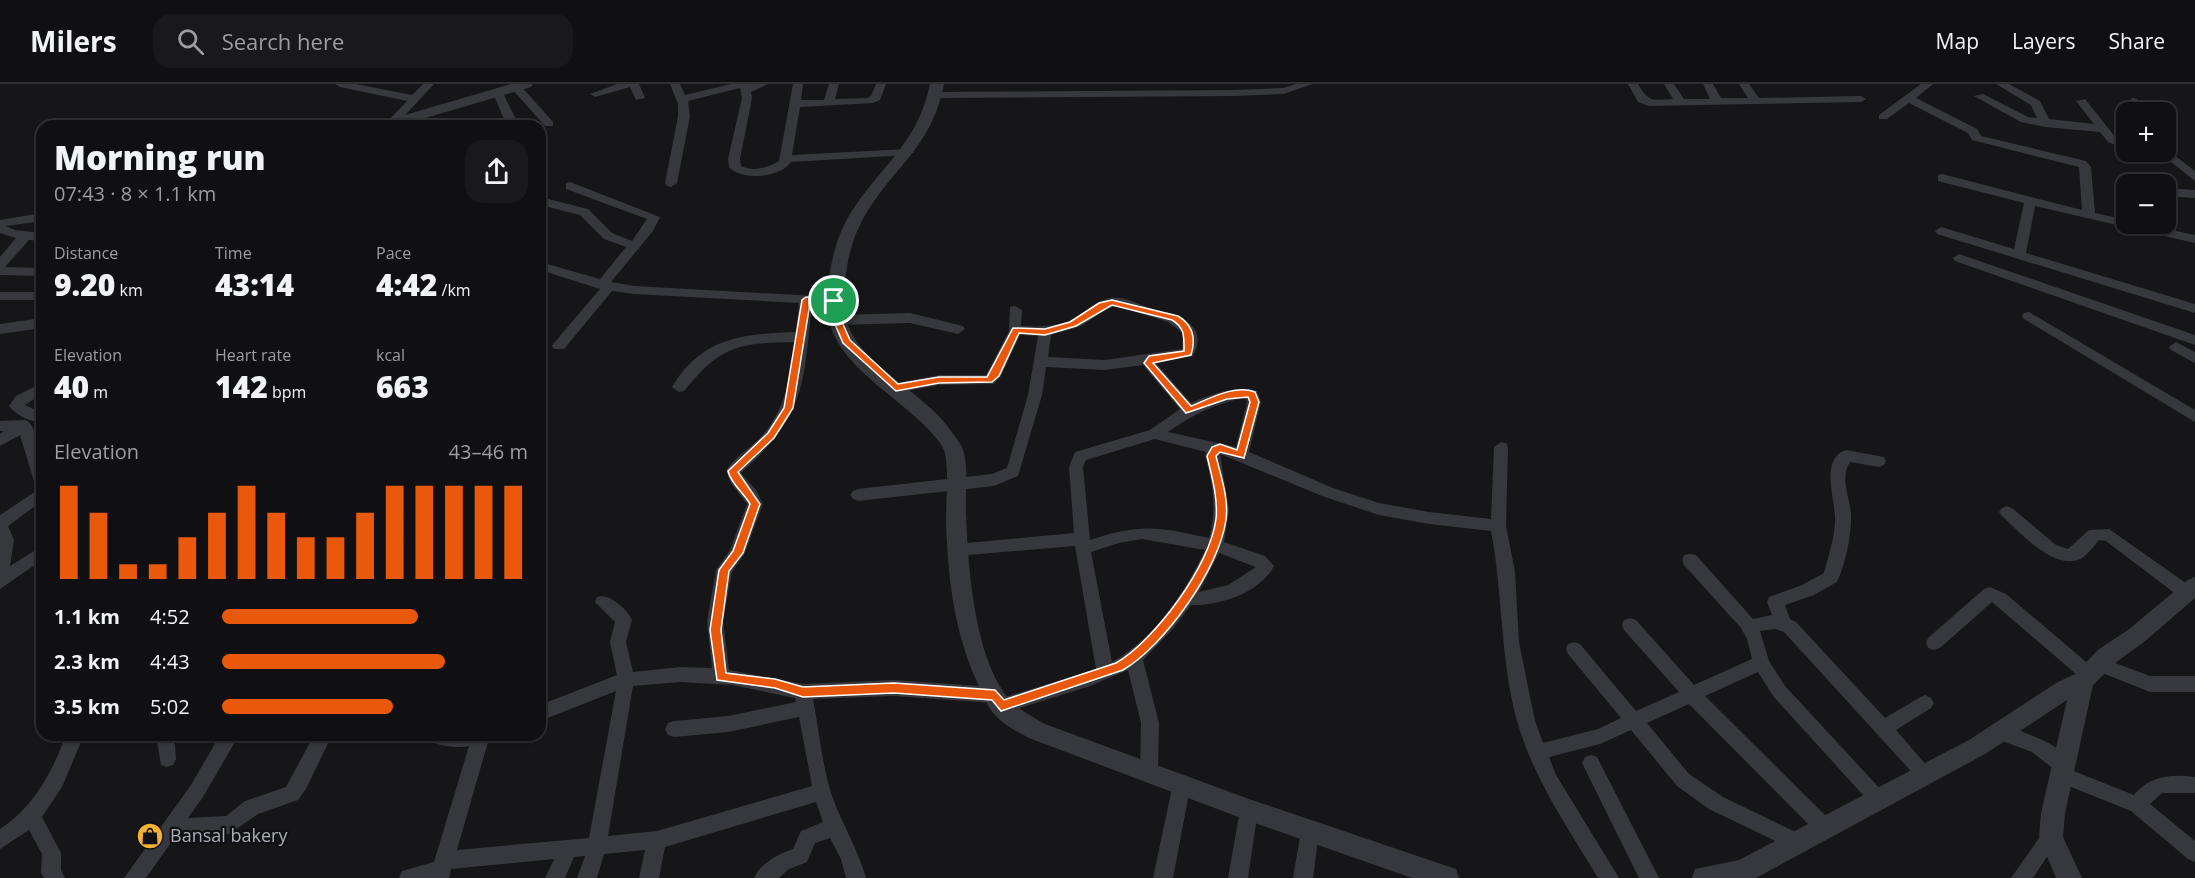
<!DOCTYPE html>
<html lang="en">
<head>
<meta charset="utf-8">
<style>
  :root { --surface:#101012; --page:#19191b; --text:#f1f3f6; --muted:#9c9d9f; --line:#303032; --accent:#ea580c }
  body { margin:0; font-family:"Open Sans",sans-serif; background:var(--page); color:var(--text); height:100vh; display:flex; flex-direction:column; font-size:22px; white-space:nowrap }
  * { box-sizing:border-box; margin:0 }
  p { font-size:20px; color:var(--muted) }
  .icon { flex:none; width:33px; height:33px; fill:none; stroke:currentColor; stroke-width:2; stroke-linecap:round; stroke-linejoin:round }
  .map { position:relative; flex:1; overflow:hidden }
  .details { position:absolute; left:36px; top:36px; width:510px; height:621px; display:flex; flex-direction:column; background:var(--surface); border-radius:18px; box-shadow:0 2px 4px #0004,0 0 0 2px var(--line) }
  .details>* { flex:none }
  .fabs { position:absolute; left:2116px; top:18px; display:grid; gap:12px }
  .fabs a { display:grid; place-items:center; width:60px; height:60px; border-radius:12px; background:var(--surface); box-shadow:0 2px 4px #0004,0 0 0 2px var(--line); font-size:30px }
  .pin { position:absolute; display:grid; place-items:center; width:51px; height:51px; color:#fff; margin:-26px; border:3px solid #fff; border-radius:50%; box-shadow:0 2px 6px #0007 }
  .round { display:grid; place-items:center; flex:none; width:63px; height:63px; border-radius:18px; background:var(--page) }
  .headline { display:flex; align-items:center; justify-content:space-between; height:102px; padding:0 18px }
  h1 { font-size:33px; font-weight:800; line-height:45px }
  .stats { display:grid; grid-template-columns:repeat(3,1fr); gap:9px; height:102px; padding:6px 18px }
  .stats div { display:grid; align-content:center }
  .stats b { font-size:30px; font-weight:800 }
  .stats small { font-size:16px; font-weight:400 }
  .stats p { font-size:16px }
  .chart { height:168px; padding:12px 18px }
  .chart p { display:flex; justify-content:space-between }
  .chart svg { width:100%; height:108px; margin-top:6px; stroke:var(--accent); stroke-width:6 }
  ul { padding:0 18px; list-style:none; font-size:20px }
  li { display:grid; grid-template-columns:96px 72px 1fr; align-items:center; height:45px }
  li i { height:15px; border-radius:8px; background:var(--accent) }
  header { display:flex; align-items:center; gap:36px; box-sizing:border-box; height:84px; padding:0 30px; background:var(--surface); border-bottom:2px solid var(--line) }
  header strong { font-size:28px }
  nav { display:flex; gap:33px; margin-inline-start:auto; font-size:21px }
  .search { width:420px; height:54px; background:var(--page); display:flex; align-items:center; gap:15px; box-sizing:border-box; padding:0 21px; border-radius:18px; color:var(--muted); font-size:22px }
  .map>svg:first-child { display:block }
</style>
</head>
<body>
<header>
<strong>Milers</strong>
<div class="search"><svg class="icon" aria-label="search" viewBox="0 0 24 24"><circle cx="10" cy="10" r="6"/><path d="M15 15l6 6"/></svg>Search here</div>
<nav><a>Map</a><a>Layers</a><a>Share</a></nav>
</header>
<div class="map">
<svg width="2195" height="794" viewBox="0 0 2195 794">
  <rect width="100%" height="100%" fill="#161618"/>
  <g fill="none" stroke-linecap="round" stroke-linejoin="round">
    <g fill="#37383d" fill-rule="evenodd">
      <polygon points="335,0 356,0 412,11 423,0 434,0 395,42 383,42 407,17 340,3"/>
      <polygon points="617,0 639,0 645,14 636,16 630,3 595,13 590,10"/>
      <path d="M670,0h10l5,11 46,-11h37l-17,8 1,6 -12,61 1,7c12,6 27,2 38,-5l14,-77h10l-2,16h23l5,-16h10l-4,15 32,-1 4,-2 5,-12h10l-6,16 -7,3 -73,4 -8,48 116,-6 6,3 -6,3 -117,7c-11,16 -49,19 -62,5l-1,-8 14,-61 -2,-10 -52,13 2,15 -13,67 -6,4 -4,-1 -2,-3 13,-67v-12z"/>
      <polygon points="1296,0 1313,0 1283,10 1234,12 936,14 931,11 936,8 1234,6 1283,4"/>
      <path d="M1628,0h10c11,19 14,16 35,15l-9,-15h10l10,15h26l-7,-15h10l8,14h27l-9,-14h10l10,14 102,-2 5,3 -5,3 -212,4 -11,-4z"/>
      <polygon points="1921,0 1933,0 1916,14 1977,45 1981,52 2086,77 2091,83 2095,129 2127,136 2127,140 2142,140 2163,144 2162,140 2166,140 2166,119 2170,120 2176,147 2195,151 2195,159 2035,122 2026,169 2195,220 2195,229 1937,150 1935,147 1941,143 2014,165 2024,119 1938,97 1938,91 1942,90 2082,126 2079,83 1972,56 1968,49 1909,19 1887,35 1879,35 1879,31"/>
      <polygon points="1996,0 2009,0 2040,17 2049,35 2094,40 2076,17 2085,15 2116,54 2127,59 2127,66 2108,58 2100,48 2045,43 2021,38 1974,12 1983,10 2028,33 2037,34 2031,21"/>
      <polygon points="512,1 520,1 553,38 553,42 545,42 512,5"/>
      <polygon points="498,6 503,9 519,42 507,42 493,9"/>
      <polygon points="2133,14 2137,15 2145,28 2135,28 2128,17"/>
      <polygon points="2166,65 2195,87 2195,97 2161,70 2160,68 2166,68"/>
      <path d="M570,98l90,35 -7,14 -42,51 23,4 200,11 7,4 -7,4 -22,-1c-9,82 -6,111 -71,169l15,17 7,14 -18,49 -13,19 -9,49 6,49 74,14 91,-4 101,7 6,3 1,8 94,-29 -21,-123 -119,10 -6,-2 -2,-4 2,-4 6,-2 118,-11 -5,-66 6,-15 75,-22 30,-21 -37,-44 -38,5 -59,-3 -4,28 -24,81 -24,10 -136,15 -5,-2 -3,-4 3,-4 5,-2 134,-15 15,-6 21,-73 10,-59 -18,-1 -19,41 -7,8 -55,1 -43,8 -5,-1 -2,-4 2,-4 48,-9h47l23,-44 1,-24 5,-1 7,4 -1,16c19,1 41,1 58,-10 10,-7 19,-16 32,-18 13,-2 27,6 39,10 23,8 61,13 43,48l-37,7 35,40c21,-9 44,-18 66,-12l4,11 -12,50 84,36 46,15 50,9 62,7 3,-72 7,-5 5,1 2,4 -2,79 9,46 4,70 16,79 8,22 55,-14 23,-11 -53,-64 -2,-5 2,-5 6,-2 6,2 56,67 43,-19 -55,-62 -2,-5 2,-5 6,-2 6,2 58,65 58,-26 -5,-20 -6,-11 -57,-63 -2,-5 2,-5 6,-1 6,1 57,64 19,-4 -5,-13 2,-5 33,-12 22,-12c4,-16 10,-33 11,-50 2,-20 -17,-64 11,-73l38,7 2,4 -2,4 -5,2 -29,-5c-10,15 -1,34 1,51 1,20 -5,50 -14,69l-23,13 -29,10 5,14 6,3 89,96 34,-20 6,-3 6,3 3,5 -3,5 -35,22 38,44 -3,6 -6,2 -6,-2 -135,-148 -9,-3 -15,2 9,30 16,25 99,107 3,6 -3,6 -6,3 -6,-3 -99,-109 -15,-24 -53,24 127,126 2,6 -2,6 -7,3 -7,-3 -129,-130 -42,19 42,51 34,23 81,39 2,6 -2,6 -7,3 -7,-3 -81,-39 -32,-23 -46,-56 -31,14 -51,13 7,18 63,103h-21c-30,-50 -65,-100 -81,-157 -17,-62 -14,-127 -26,-190l-62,-7 -50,-9 -57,-19 -102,-42 9,56 -5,32 41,14 9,10c-14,27 -55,40 -83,39l-20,26 -28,29 16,63 -1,48 -3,6 -6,2 -6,-2 -3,-6 1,-48 -13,-53 -38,16 -89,28 -6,-3 -3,-5 2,-3 -100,-7 -81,3c6,31 9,66 19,97 10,28 26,53 34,82h-20l-5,-19 -11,-21 -15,5 -8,19 -18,7 -10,9h-25c7,-15 24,-24 39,-29l8,-18 22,-9 -7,-20 -151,45 -6,31h-20l6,-28 -41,4 -7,24h-20l8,-22 -11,1 -9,21h-20l9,-19 -103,10 -2,9h-50l3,-7 32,-9 35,-116c-13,3 -30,-1 -42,-5l-3,-6h70l-6,7 -31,108 132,-12 27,-147 -76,30v-16l77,-30 -7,-33 5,-20 -20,-20 2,-5c12,-4 30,12 35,23l-6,22 7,30 47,-5 32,1 -5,-47 9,-51 14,-20 17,-46 -16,-21 -5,-12c7,-13 23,-22 34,-33 25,-27 31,-61 35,-96 -58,1 -73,3 -111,49l-5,1 -7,-5c30,-50 71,-53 124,-55l3,-29 -165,-9 -22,-3 -48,58h-10l-2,-3 2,-3 46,-54 -60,-19v-8l60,17 26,-32 -22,-8 -24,-24 -40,-10v-8l48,12 24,24 20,8 15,-22 -81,-30v-6zM1116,222l52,16 15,11 -1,16 -77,11 -57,-3 3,-22 30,-9 27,-18zM1242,314l4,1 1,3 -11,45 -68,-15c24,-17 45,-27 74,-34zM1155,355l51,13 -1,4c8,27 12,55 4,82 -50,-11 -69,-15 -119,2l-7,-73 3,-7zM1142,455l63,11c-20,43 -51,89 -93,112l-21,-110 28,-9zM1219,469l37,14 -28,18 -29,7zM680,598l52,3 63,13 1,4 -68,14 -54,5 -6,2 -3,6 3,6 6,2 54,-5 71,-15 13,69 -155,45 -49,5 25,-150z"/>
      <polygon points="2166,104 2195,106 2195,114 2166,112"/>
      <polygon points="42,129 42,137 6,142 15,146 42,149 42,157 29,156 5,183 42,184 42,192 0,191 0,173 16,154 0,149 0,136"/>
      <polygon points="1959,170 2195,251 2195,261 1955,177 1953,174"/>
      <rect x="0" y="208" width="42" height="8"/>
      <polygon points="2029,228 2195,326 2195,338 2024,235 2022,232 2024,229"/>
      <polygon points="910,229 963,242 965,245 958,250 910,239 837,241 830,236 837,231"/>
      <polygon points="42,234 42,244 0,250 0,240"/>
      <polygon points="2176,258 2195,268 2195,279 2171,266 2169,263"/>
      <path d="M42,299v11l-17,11 17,8v8c-10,3 -27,-7 -33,-15l7,-10z"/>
      <path d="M25,336c15,4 17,52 17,67l-5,-2 -3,-4 -14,-46 -20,11v-12l4,-3h-4v-10z"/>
      <polygon points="42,403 42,417 8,442 14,456 10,482 42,462 42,476 0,505 0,431"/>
      <path d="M2007,422l5,2 44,37 12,4 21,-19 20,-1 84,59 2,5 -2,5 -6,2 -6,-2 -75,-57 -7,-1c-5,6 -11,14 -17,18 -27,15 -62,-26 -80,-42l-3,-4 3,-4z"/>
      <polygon points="1990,503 2006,510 2092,583 2091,580 2093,575 2099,573 2150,592 2195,592 2195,608 2150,608 2095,586 2098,591 2095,596 2089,598 2083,596 1992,518 1940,564 1934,566 1928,564 1926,559 1928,554 1984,505"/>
      <path d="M2000,640c22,8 63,19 73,42l-2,4 63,25c16,-20 38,-21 61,-18v16h-33l-12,11 45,37v21l-7,-3 -57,-48 -75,-30 -3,-6 2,-5 -23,-18 -38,-14 -3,-6 3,-6z"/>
      <path d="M66,651h18l-22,52 -20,30 19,36v17l4,8h-21l-3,-5 1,-19 -13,-24 -29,19v-20c34,-22 52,-57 66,-94z"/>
      <polygon points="156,651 174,651 176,675 173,681 167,683 161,681"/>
      <polygon points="220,651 239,651 203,713 188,734 226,732 245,717 286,703 314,651 332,651 306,705 298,716 258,730 229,750 175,753 146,794 124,794 191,701"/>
      <polygon points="1591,671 1597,673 1659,794 1639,794 1582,679 1585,673"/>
      <polygon points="1182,691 1188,693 1191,699 1173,794 1153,794 1173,699 1176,693"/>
      <polygon points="1249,717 1256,720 1258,726 1248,794 1228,794 1240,726 1242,720"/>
      <polygon points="1310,738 1317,741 1319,747 1313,794 1293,794 1301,747 1303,741"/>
      <polygon points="2051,744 2058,747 2060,753 2033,794 2011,794 2044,747"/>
    </g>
    <g fill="#37383d" fill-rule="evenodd">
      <polygon points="511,0 533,0 531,3 398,42 388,42 386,39 388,36"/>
      <path d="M930,0h14c-13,67 -55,85 -83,139 -12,22 -17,54 -17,79 -1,59 78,85 107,129 4,6 10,12 12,19 6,18 2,45 3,64 2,51 8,147 45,187 9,10 22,16 34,23l204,75 198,67 9,3 3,9h-47l-163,-57 -220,-83c-12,-6 -25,-13 -34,-23 -7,-7 -11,-18 -15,-27 -26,-53 -32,-109 -34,-167 0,-22 3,-47 -1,-68 -2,-8 -10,-16 -15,-22 -35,-39 -106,-71 -103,-131 1,-25 7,-57 19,-79 29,-52 71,-73 84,-137z"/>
      <polygon points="2195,493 2195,514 2144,558 2115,579 2093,601 2065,729 2063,753 2082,794 2056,794 2039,753 2041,729 2067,616 1985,670 1756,794 1692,794 1695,785 1739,776 1969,656 2056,599 2075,590 2099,565 2128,546 2188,496"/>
    </g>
  </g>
  <path fill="#ea580c" stroke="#fff" stroke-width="1.5" fill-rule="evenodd" d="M806,213l31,2 2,16 11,25 48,44 41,-7h48l26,-49 32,1 25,-7 29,-19 13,-3 66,16c15,9 18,23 13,39l-38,8 38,43c18,-7 44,-22 64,-14l4,10 -15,56 -24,-6 -4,4c5,21 13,43 10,64 -7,49 -61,125 -103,150l-122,41 -9,-11 -98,-7 -91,4 -28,-9 -58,-8 -7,-50 9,-60 14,-19 17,-47c-7,-12 -19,-20 -22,-33l40,-38 16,-25 18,-108zM810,219l20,1 1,11 12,28 53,48 43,-8 53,-1 7,-6 20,-43 26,2 31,-9 36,-21 60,15c13,8 12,16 12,31l-35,5 -5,7 42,50 41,-14 21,-2 2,5 -13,48 -17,-6 -8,3 -5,9c5,21 11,42 9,63 -6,47 -61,121 -100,144l-112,37 -9,-10 -101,-7 -91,4 -28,-8 -49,-6 -5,-43 8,-59 14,-18 17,-49 -22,-32 36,-34 19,-30z"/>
  <defs>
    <symbol id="shop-disc" viewBox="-11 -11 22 22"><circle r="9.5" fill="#f2b134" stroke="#111113"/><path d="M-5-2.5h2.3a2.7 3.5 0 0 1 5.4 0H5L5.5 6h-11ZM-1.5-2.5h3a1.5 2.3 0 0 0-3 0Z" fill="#111"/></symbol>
  </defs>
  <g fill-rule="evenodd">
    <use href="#shop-disc" x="135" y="737" width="30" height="30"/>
  </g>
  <g text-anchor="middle" stroke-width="4.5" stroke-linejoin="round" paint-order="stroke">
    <g font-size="18" fill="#a8adb8" stroke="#111113" text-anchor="start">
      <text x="170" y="758">Bansal bakery</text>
    </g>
  </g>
</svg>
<div class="fabs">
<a>+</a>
<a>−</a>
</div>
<div class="pin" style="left:834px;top:217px;background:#1e9e55"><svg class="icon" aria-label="arrive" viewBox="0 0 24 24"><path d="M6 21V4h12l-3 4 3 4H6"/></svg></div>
<section class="details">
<div class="headline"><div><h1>Morning run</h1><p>07:43 · 8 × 1.1 km</p></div><a class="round"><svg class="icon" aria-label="share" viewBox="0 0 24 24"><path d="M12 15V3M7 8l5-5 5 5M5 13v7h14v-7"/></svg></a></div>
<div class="stats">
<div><p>Distance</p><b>9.20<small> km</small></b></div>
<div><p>Time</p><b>43:14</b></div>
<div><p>Pace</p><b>4:42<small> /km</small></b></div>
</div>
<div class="stats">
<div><p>Elevation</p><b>40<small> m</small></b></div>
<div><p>Heart rate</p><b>142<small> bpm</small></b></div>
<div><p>kcal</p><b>663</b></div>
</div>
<div class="chart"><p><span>Elevation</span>43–46 m</p>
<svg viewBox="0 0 160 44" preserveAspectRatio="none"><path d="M5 44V6M15 44V17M25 44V38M35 44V38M45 44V27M55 44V17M65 44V6M75 44V17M85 44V27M95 44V27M105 44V17M115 44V6M125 44V6M135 44V6M145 44V6M155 44V6"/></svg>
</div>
<ul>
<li><b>1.1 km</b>4:52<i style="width:64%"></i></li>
<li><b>2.3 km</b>4:43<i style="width:73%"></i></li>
<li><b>3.5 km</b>5:02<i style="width:56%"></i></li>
</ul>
</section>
</div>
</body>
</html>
